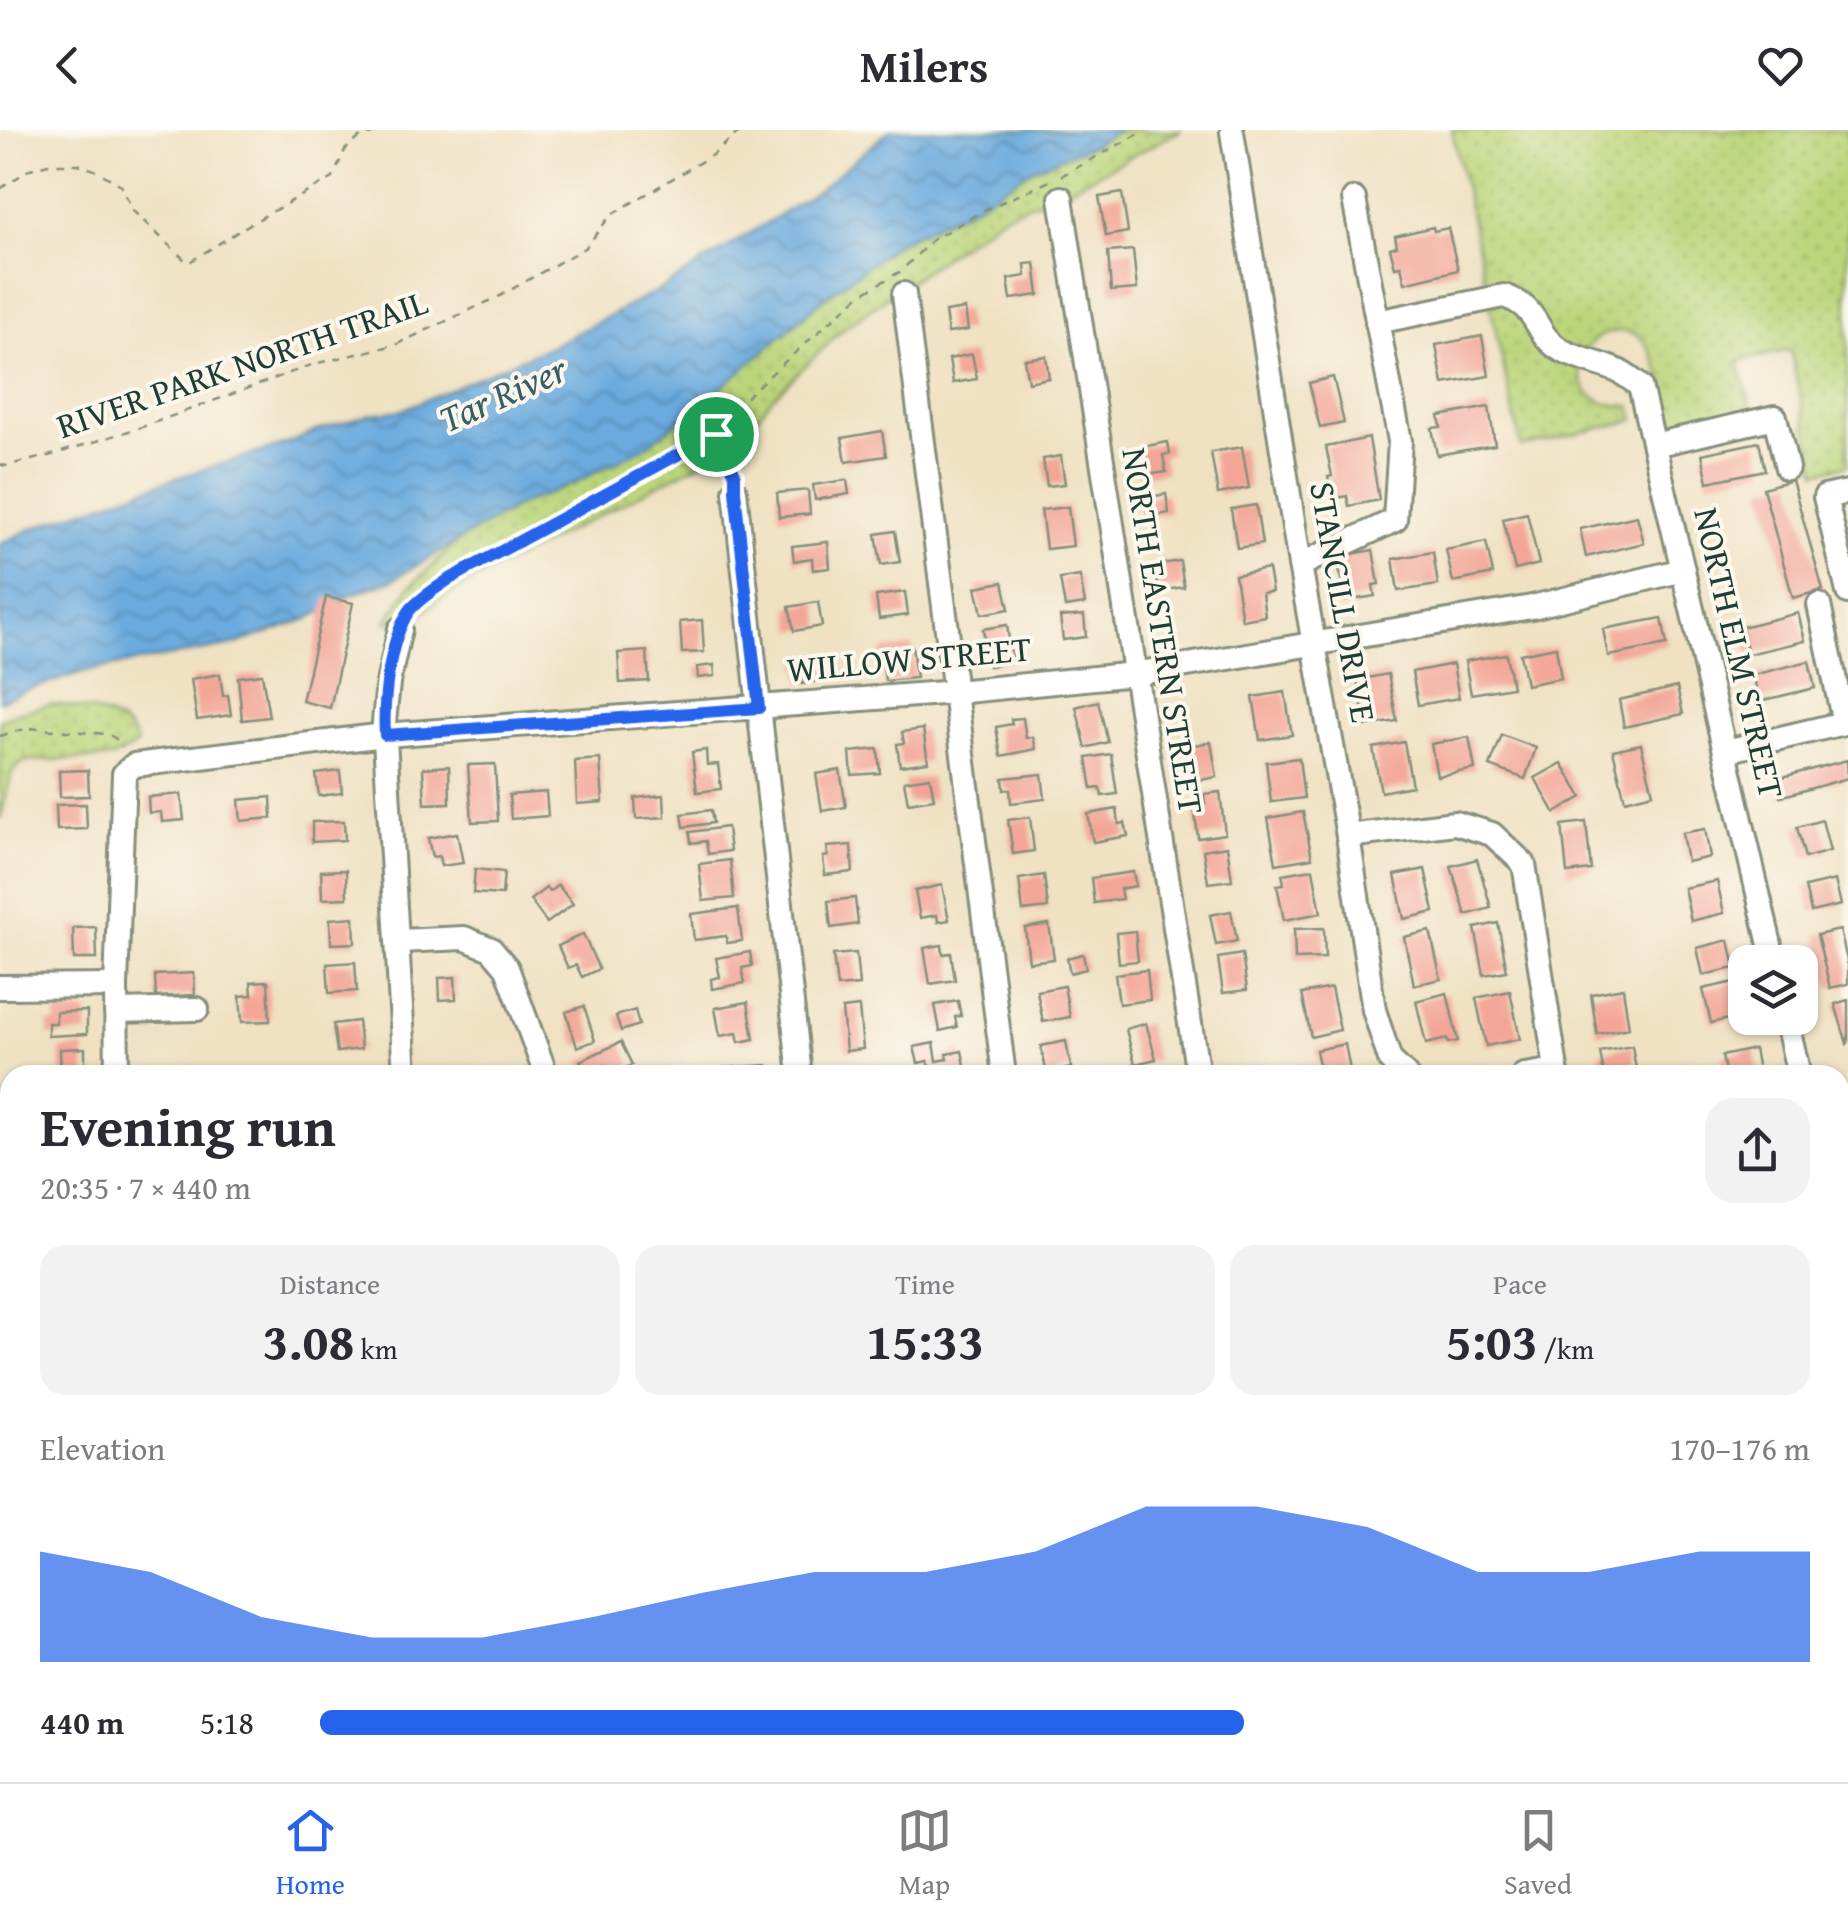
<!DOCTYPE html>
<html lang="en">
<head>
<meta charset="utf-8">
<style>
  :root { --surface:#fff; --page:#f2f2f3; --text:#2b2b33; --muted:#7c7c81; --line:#e1e1e2; --accent:#2563eb }
  body { margin:0; font-family:"Gentium Book Plus",serif; background:var(--page); color:var(--text); height:100vh; display:flex; flex-direction:column; font-size:38px; white-space:nowrap }
  * { box-sizing:border-box; margin:0 }
  p { font-size:32px; color:var(--muted) }
  .icon { flex:none; width:55px; height:55px; fill:none; stroke:currentColor; stroke-width:2; stroke-linecap:round; stroke-linejoin:round }
  .map { position:relative; flex:1; overflow:hidden }
  .sheet { position:absolute; left:0px; top:935px; width:1850px; height:718px; display:flex; flex-direction:column; background:var(--surface); border-radius:30px 30px 0 0; box-shadow:0 2px 8px #0004 }
  .sheet>* { flex:none }
  .fabs { position:absolute; left:1728px; top:815px; display:grid; gap:20px }
  .fabs a { display:grid; place-items:center; width:90px; height:90px; border-radius:20px; background:var(--surface); box-shadow:0 2px 8px #0004; font-size:50px }
  .pin { position:absolute; display:grid; place-items:center; width:85px; height:85px; color:#fff; margin:-42px; border:5px solid #fff; border-radius:50%; box-shadow:0 2px 10px #0007 }
  .round { display:grid; place-items:center; flex:none; width:105px; height:105px; border-radius:30px; background:var(--page) }
  .head { display:flex; align-items:center; justify-content:space-between; height:170px; padding:0 40px }
  h1 { font-size:55px; font-weight:700; line-height:75px }
  .metrics { display:grid; grid-template-columns:repeat(3,1fr); gap:15px; height:170px; padding:10px 40px }
  .metrics div { display:grid; align-content:center; border-radius:25px; background:var(--page); text-align:center }
  .metrics b { font-size:50px; font-weight:700 }
  .metrics small { font-size:28px; font-weight:400 }
  .metrics p { font-size:28px }
  .chart { height:280px; padding:20px 40px }
  .chart p { display:flex; justify-content:space-between }
  .chart svg { width:100%; height:180px; margin-top:10px; fill:var(--accent); opacity:.7 }
  ul { padding:0 40px; list-style:none; font-size:32px }
  li { display:grid; grid-template-columns:160px 120px 1fr; align-items:center; height:75px }
  li i { height:25px; border-radius:12px; background:var(--accent) }
  header { display:flex; justify-content:space-between; align-items:center; height:130px; padding:0 40px; background:var(--surface); font-size:45px; font-weight:700 }
  .tabs { display:flex; justify-content:space-around; align-items:center; height:140px; border-top:2px solid var(--line); background:var(--surface); font-size:28px; color:var(--muted) }
  .tabs a { display:grid; justify-items:center; gap:5px }
  .tabs .selected { color:var(--accent) }
  .map>svg:first-child { display:block }
</style>
</head>
<body>
<header><svg class="icon" aria-label="back" viewBox="0 0 24 24"><path d="M15 5l-7 7 7 7"/></svg>Milers<svg class="icon" aria-label="heart" viewBox="0 0 24 24"><path d="M12 20l-8-8c-3-5 5-10 8-4 3-6 11-1 8 4z"/></svg></header>
<div class="map">
<svg width="1848" height="1652" viewBox="0 0 1848 1652">
  <defs>
    <pattern id="grass-dots" width="8" height="8" patternUnits="userSpaceOnUse" patternTransform="scale(2.5)"><rect width="8" height="8" fill="#bcd57a"/><path d="M2 2h.1M6 6h.1" fill="none" stroke="#a1b86a" stroke-width="1.8" stroke-linecap="round"/></pattern>
    <pattern id="water-waves" width="16" height="10" patternUnits="userSpaceOnUse" patternTransform="scale(2.5)"><rect width="16" height="10" fill="#6baade"/><path d="M0 5q4-4 8 0t8 0" fill="none" stroke="#578cb5"/></pattern>
  </defs>
  <rect width="100%" height="100%" fill="#fbf7ec"/>
  <filter id="ink" filterUnits="userSpaceOnUse"><feTurbulence type="fractalNoise" baseFrequency=".01" numOctaves="2"/><feDisplacementMap in="SourceGraphic" scale="20" xChannelSelector="R" yChannelSelector="G"/><feConvolveMatrix kernelMatrix="1 2 1 2 8 2 1 2 1" color-interpolation-filters="sRGB"/></filter>
  <filter id="wash" filterUnits="userSpaceOnUse"><feTurbulence type="fractalNoise" baseFrequency=".0048" numOctaves="4" result="noise"/><feDisplacementMap in="SourceGraphic" scale="40" xChannelSelector="R" yChannelSelector="G"/><feGaussianBlur stdDeviation="2.25" result="paint"/><feColorMatrix in="noise" values="0 0 0 0 0 0 0 0 0 0 0 0 0 0 0 0 0 1.4 0 .05"/><feComposite in="paint" operator="in"/></filter>
  <g filter="url(#wash)">
    <rect width="100%" height="100%" fill="#efe1c2"/>
    <g fill="url(#grass-dots)" stroke="#6e8957" stroke-width="2.5">
      <polygon points="1121,0 1182,0 1068,59 1003,85 844,198 772,268 743,305 712,327 480,447 435,473 412,497 386,492 410,456 462,407 519,375 573,354 728,252 820,172 897,113 974,76 1036,37 1090,16"/>
      <path d="M1452,0h396v335l-31,7 -27,-122 -51,11 12,48 -80,20c-6,-27 -8,-61 -24,-84 -5,-8 -16,-14 -26,-14 -51,0 -61,78 10,75l4,14 -114,27z"/>
      <path d="M51,574c26,2 81,11 86,41l-25,13 -87,3 -13,11 -12,48v-100l17,-7z"/>
    </g>
    <polygon fill="url(#water-waves)" stroke="#457489" stroke-width="2.5" points="890,0 1121,0 1090,16 1036,37 974,76 897,113 820,172 728,252 647,316 573,354 519,375 392,450 353,464 308,489 233,515 87,541 24,561 0,571 0,414 33,398 176,348 287,314 319,300 371,284 402,280 553,215 661,159 819,60"/>
    <g id="blocks">
      <g fill="#f3a698">
        <polygon points="1122,63 1128,102 1106,106 1099,67"/>
        <polygon points="1433,97 1434,101 1448,98 1458,140 1405,153 1401,136 1395,137 1390,118 1397,116 1395,106"/>
        <polygon points="1133,120 1137,159 1111,161 1108,122"/>
        <polygon points="1035,133 1039,165 1011,169 1008,149 1026,146 1025,134"/>
        <polygon points="965,179 968,200 948,203 945,182"/>
        <polygon points="1482,206 1489,246 1443,254 1436,215"/>
        <polygon points="972,224 977,249 953,253 949,229"/>
        <polygon points="1046,226 1049,248 1028,252 1024,229"/>
        <polygon points="1333,247 1344,293 1320,298 1309,253"/>
        <polygon points="1489,277 1495,315 1437,325 1432,298 1441,297 1439,286"/>
        <polygon points="882,301 886,326 846,332 842,308"/>
        <polygon points="1369,308 1379,370 1349,376 1347,366 1332,369 1328,347 1332,346 1326,317"/>
        <polygon points="1168,312 1170,324 1163,325 1166,342 1141,346 1136,318"/>
        <polygon points="1759,312 1765,340 1708,352 1702,324"/>
        <polygon points="1242,317 1249,358 1218,364 1211,322"/>
        <polygon points="1061,326 1065,354 1047,356 1043,329"/>
        <polygon points="847,350 849,364 815,370 813,355"/>
        <polygon points="1792,350 1823,460 1793,468 1763,358"/>
        <polygon points="808,360 810,384 779,387 777,363"/>
        <polygon points="1166,364 1169,383 1148,387 1145,368"/>
        <polygon points="1256,375 1262,414 1237,418 1231,379"/>
        <polygon points="1068,377 1073,416 1046,419 1041,380"/>
        <polygon points="1527,383 1539,434 1515,440 1503,389"/>
        <polygon points="1637,386 1644,413 1586,427 1580,399"/>
        <polygon points="895,401 900,432 881,435 876,404"/>
        <polygon points="828,412 830,438 813,440 812,428 794,431 792,416"/>
        <polygon points="1486,412 1493,444 1453,452 1446,420"/>
        <polygon points="1373,420 1379,454 1373,455 1375,466 1345,471 1337,427"/>
        <polygon points="1433,422 1438,455 1398,461 1393,429"/>
        <polygon points="1180,431 1184,457 1159,461 1155,435"/>
        <polygon points="1268,439 1272,462 1262,463 1265,486 1242,490 1235,445"/>
        <polygon points="1080,446 1085,474 1065,477 1060,449"/>
        <polygon points="1003,452 1009,479 982,484 976,457"/>
        <polygon points="905,462 908,485 879,489 876,466"/>
        <polygon points="326,467 353,473 330,578 302,571"/>
        <polygon points="818,472 822,496 794,501 789,477"/>
        <polygon points="1798,483 1805,511 1748,524 1742,497"/>
        <polygon points="1084,485 1086,507 1063,510 1060,487"/>
        <polygon points="1662,488 1667,515 1608,526 1603,499"/>
        <polygon points="702,490 704,522 682,523 680,492"/>
        <polygon points="1007,495 1012,532 989,536 983,499"/>
        <polygon points="912,516 916,548 885,551 881,520"/>
        <polygon points="1556,517 1561,548 1526,555 1520,524"/>
        <polygon points="647,521 649,551 620,553 618,523"/>
        <polygon points="1506,524 1512,557 1471,564 1465,531"/>
        <polygon points="825,528 829,549 802,554 798,533"/>
        <polygon points="1809,531 1815,558 1760,571 1753,545"/>
        <polygon points="1453,534 1459,568 1418,575 1412,542"/>
        <polygon points="714,535 715,546 698,548 697,537"/>
        <polygon points="220,544 223,566 228,565 231,585 197,590 191,549"/>
        <polygon points="262,544 269,587 242,590 238,547"/>
        <polygon points="1388,544 1397,591 1366,596 1357,550"/>
        <polygon points="1677,557 1683,584 1624,597 1619,570"/>
        <polygon points="1285,562 1292,605 1260,610 1253,567"/>
        <polygon points="1098,571 1108,612 1086,618 1076,577"/>
        <polygon points="1023,588 1026,608 1033,607 1036,619 1001,626 996,597 1012,594 1011,589"/>
        <polygon points="923,599 928,632 900,636 897,614 904,613 902,602"/>
        <polygon points="1502,605 1536,618 1525,649 1490,636"/>
        <polygon points="1469,607 1475,639 1437,646 1431,614"/>
        <polygon points="1211,612 1217,647 1194,651 1189,616"/>
        <polygon points="1404,612 1412,656 1381,662 1373,618"/>
        <polygon points="1641,614 1653,663 1625,670 1613,620"/>
        <polygon points="878,619 880,643 852,645 850,622"/>
        <polygon points="706,620 707,635 718,634 721,659 697,662 692,622"/>
        <polygon points="1111,624 1117,664 1102,666 1100,658 1092,659 1087,628"/>
        <polygon points="1299,628 1304,668 1271,672 1266,632"/>
        <polygon points="600,629 603,672 577,674 575,631"/>
        <polygon points="1847,630 1848,648 1780,667 1775,649"/>
        <polygon points="1562,633 1582,667 1555,683 1535,648"/>
        <polygon points="495,634 498,691 472,692 468,635"/>
        <polygon points="449,636 450,673 425,674 423,638"/>
        <polygon points="88,640 89,666 60,667 59,641"/>
        <polygon points="840,640 846,677 822,681 816,644"/>
        <polygon points="340,641 342,663 319,666 316,644"/>
        <polygon points="1042,644 1045,669 1011,673 1010,659 1004,660 1003,648"/>
        <polygon points="930,647 934,669 908,673 904,651"/>
        <polygon points="546,662 548,686 511,689 509,665"/>
        <polygon points="1220,662 1225,704 1198,708 1194,675 1205,674 1204,664"/>
        <polygon points="181,664 184,690 162,692 161,682 149,683 148,667"/>
        <polygon points="664,665 665,687 636,689 635,668"/>
        <polygon points="271,667 272,688 241,691 239,670"/>
        <polygon points="86,674 87,699 57,700 56,675"/>
        <polygon points="1117,679 1119,694 1125,693 1128,706 1093,712 1088,684"/>
        <polygon points="711,680 713,693 684,697 682,684"/>
        <polygon points="1303,682 1312,728 1276,734 1268,688"/>
        <polygon points="1030,687 1034,721 1013,724 1008,690"/>
        <polygon points="1822,690 1830,721 1805,728 1797,697"/>
        <polygon points="344,691 345,710 312,712 312,692"/>
        <polygon points="1586,692 1591,740 1567,743 1562,695"/>
        <polygon points="727,697 730,721 708,724 706,711 691,713 690,702"/>
        <polygon points="1705,699 1710,727 1687,732 1682,703"/>
        <polygon points="457,703 463,733 441,736 439,726 432,727 428,708"/>
        <polygon points="851,715 853,742 825,745 823,727 828,726 827,717"/>
        <polygon points="1227,716 1232,750 1208,753 1203,720"/>
        <polygon points="1477,729 1491,778 1466,785 1451,736"/>
        <polygon points="730,730 734,768 703,771 699,734"/>
        <polygon points="475,739 504,742 502,765 473,763"/>
        <polygon points="1313,739 1321,783 1284,790 1277,755 1284,754 1282,744"/>
        <polygon points="1425,739 1434,782 1404,789 1395,745"/>
        <polygon points="346,740 347,768 322,769 321,741"/>
        <polygon points="1133,742 1136,756 1120,759 1122,769 1094,773 1091,748"/>
        <polygon points="1044,745 1048,778 1023,781 1019,749"/>
        <polygon points="1835,750 1841,775 1811,782 1805,757"/>
        <polygon points="1717,751 1724,783 1691,791 1684,758"/>
        <polygon points="558,755 573,774 547,793 530,770 546,758 549,762"/>
        <polygon points="942,755 949,790 938,792 937,785 920,788 915,761"/>
        <polygon points="855,768 858,794 831,798 828,771"/>
        <polygon points="738,778 742,811 727,813 726,806 694,810 691,784"/>
        <polygon points="1231,781 1237,811 1216,815 1210,785"/>
        <polygon points="354,787 355,813 331,814 330,789"/>
        <polygon points="1498,793 1507,841 1484,845 1475,798"/>
        <polygon points="1049,794 1054,829 1029,832 1025,798"/>
        <polygon points="96,797 97,829 74,829 73,798"/>
        <polygon points="1324,798 1325,828 1295,829 1294,799"/>
        <polygon points="1840,800 1848,835 1848,854 1830,858 1817,805"/>
        <polygon points="1135,801 1138,831 1119,833 1116,803"/>
        <polygon points="1430,801 1441,849 1414,855 1404,807"/>
        <polygon points="583,804 599,839 582,847 576,835 568,838 558,816"/>
        <polygon points="1729,810 1735,838 1703,845 1697,818"/>
        <polygon points="942,815 943,824 951,823 955,850 930,854 924,818"/>
        <polygon points="750,822 752,836 742,838 745,853 712,859 711,849 720,847 716,828"/>
        <polygon points="856,823 859,855 837,857 833,825"/>
        <polygon points="1083,824 1086,839 1070,843 1067,828"/>
        <polygon points="1242,824 1247,860 1223,863 1218,828"/>
        <polygon points="355,832 357,861 329,863 327,834"/>
        <polygon points="1147,840 1150,870 1119,874 1115,844"/>
        <polygon points="194,843 195,865 156,867 155,845"/>
        <polygon points="455,847 456,869 440,870 439,848"/>
        <polygon points="268,851 270,891 242,892 240,866 252,865 251,852"/>
        <polygon points="1739,851 1745,885 1711,893 1703,859"/>
        <polygon points="1064,856 1070,887 1043,892 1037,861"/>
        <polygon points="1331,858 1340,900 1311,907 1302,864"/>
        <polygon points="1623,858 1629,898 1597,904 1591,864"/>
        <polygon points="1510,861 1520,909 1486,916 1476,868"/>
        <polygon points="1447,863 1458,911 1448,913 1447,909 1426,914 1416,871"/>
        <polygon points="1848,870 1848,913 1847,914 1835,874"/>
        <polygon points="958,871 961,886 955,887 957,897 940,901 935,875"/>
        <polygon points="748,872 754,909 739,912 737,903 720,906 715,878"/>
        <polygon points="584,876 595,911 577,917 566,882"/>
        <polygon points="859,877 863,919 846,921 842,879"/>
        <polygon points="635,880 639,895 621,901 616,886"/>
        <polygon points="87,881 87,904 48,906 48,893 56,893 56,882"/>
        <polygon points="358,891 361,919 337,922 333,894"/>
        <polygon points="1146,893 1156,929 1135,934 1126,899"/>
        <polygon points="1066,911 1071,938 1058,941 1058,945 1047,945 1041,916"/>
        <polygon points="621,912 632,935 611,945 605,935 585,944 580,931"/>
        <polygon points="934,913 937,931 948,929 947,924 962,921 967,945 931,945 928,931 918,933 914,917"/>
        <polygon points="1345,914 1351,945 1321,945 1316,920"/>
        <polygon points="1632,916 1637,945 1604,945 1600,922"/>
        <polygon points="85,918 85,945 61,945 60,919"/>
        <polygon points="1754,919 1759,945 1726,945 1722,926"/>
        <polygon points="767,935 767,945 723,945 722,938"/>
        <polygon points="1840,1361 1843,1367 1848,1365 1848,1394 1840,1398"/>
        <rect x="0" y="1559" width="10" height="20"/>
        <polygon points="152,1642 250,1642 251,1652 152,1652"/>
        <rect x="380" y="1642" width="22" height="10"/>
        <polygon points="934,1642 980,1642 981,1649 959,1652 958,1645 935,1648"/>
        <polygon points="1241,1642 1282,1642 1284,1652 1243,1652"/>
        <polygon points="1349,1642 1388,1642 1390,1652 1350,1652"/>
        <polygon points="1447,1642 1474,1642 1476,1652 1443,1652 1442,1644"/>
        <polygon points="1559,1642 1597,1642 1597,1644 1561,1652"/>
        <polygon points="1755,1642 1778,1642 1781,1652 1757,1652"/>
      </g>
    </g>
  </g>
  <g filter="url(#ink)">
    <use href="#blocks" fill-opacity="0" stroke="#878f7b" stroke-width="2.5"/>
    <g fill="none" stroke-linecap="round" stroke-linejoin="round">
      <defs>
        <g id="minor">
          <polyline points="1232,2 1300,435 1348,706 1374,880 1390,930 1406,945"/>
          <polyline points="1061,68 1198,945"/>
          <polyline points="904,164 1004,945"/>
          <path d="M1377,192l127,-26c37,12 29,38 57,54 16,9 35,12 52,19 10,3 19,11 27,17l134,576"/>
          <polyline points="1654,315 1775,287 1787,338"/>
          <polyline points="735,361 800,945"/>
          <polyline points="1848,362 1825,367 1848,462"/>
          <polyline points="1300,435 1395,390 1400,311 1354,69"/>
          <polyline points="1819,475 1844,593"/>
          <polyline points="400,499 388,553 384,592 405,945"/>
          <polyline points="1726,621 1848,592"/>
          <polyline points="1348,706 1455,693 1492,704 1524,734 1557,945"/>
          <polyline points="399,811 464,808 491,819 507,838 546,945"/>
          <polyline points="0,857 116,856"/>
          <polyline points="116,881 197,879"/>
          <polyline points="1786,888 1799,945"/>
          <polyline points="117,945 116,856 124,644 134,635 385,605 956,562 1134,544 1532,477 1683,440"/>
          <polyline points="1524,945 1556,940"/>
          <polyline points="1840,1085 1848,1084"/>
          <polyline points="1840,1127 1848,1163"/>
          <polyline points="0,1241 10,1241"/>
          <polyline points="1840,1324 1848,1322"/>
          <polyline points="0,1532 10,1532"/>
          <polyline points="1840,1565 1848,1560"/>
          <polyline points="1840,1619 1848,1642"/>
          <polyline points="123,1642 123,1652"/>
          <polyline points="663,1642 664,1652"/>
          <polyline points="886,1642 889,1652"/>
          <polyline points="1107,1642 1109,1652"/>
          <polyline points="1316,1642 1318,1652"/>
          <polyline points="1515,1642 1517,1652"/>
          <polyline points="1720,1642 1722,1652"/>
          <polyline points="436,1652 436,1642"/>
        </g>
      </defs>
      <use href="#minor" stroke="#878f7b" stroke-width="28"/>
      <g stroke="#878f7b" stroke-width="2.5" stroke-dasharray="8 8" stroke-linecap="butt">
        <polyline points="1061,46 1146,0"/>
        <polyline points="0,59 30,39 48,34 78,34 97,41 121,55 133,81 188,133 250,94 333,48 345,20 359,8 385,0"/>
        <polyline points="716,304 734,340"/>
        <polyline points="0,334 5,336 52,325 145,296 314,234 395,215 500,166 586,117 611,85 714,24 741,0"/>
        <polyline points="411,480 418,472 448,450 716,304 751,262 860,165 901,141 932,110 984,80 1050,51"/>
        <polyline points="0,606 28,598 107,604 115,608 122,617"/>
      </g>
      <use href="#minor" stroke="#fff" stroke-width="22"/>
    </g>
  </g>
  <g fill="none" stroke-linecap="round" stroke-linejoin="round" filter="url(#ink)">
    <defs>
      <path id="route" d="M716,304l19,40v17l24,217 -374,27c-2,-35 4,-96 25,-125 10,-12 25,-21 38,-30z"/>
    </defs>
    <use href="#route" stroke="#fff" stroke-width="20"/>
    <use href="#route" stroke="#2563eb" stroke-width="12"/>
  </g>
  <g text-anchor="middle" stroke-width="8" stroke-linejoin="round" paint-order="stroke">
    <g font-size="35" fill="#1f3d34" stroke="#fbf7ec">
      <text transform="translate(242 234) rotate(-19)" y="12">RIVER PARK NORTH TRAIL</text>
      <text transform="translate(1343 472) rotate(80)" y="12">STANCILL DRIVE</text>
      <text transform="translate(1163 501) rotate(81)" y="12">NORTH EASTERN STREET</text>
      <text transform="translate(1739 523) rotate(77)" y="12">NORTH ELM STREET</text>
      <text transform="translate(909 529) rotate(-5)" y="12">WILLOW STREET</text>
    </g>
    <g font-size="38" font-style="italic" fill="#365e67" stroke="#fbf7ec">
      <text transform="translate(503 264) rotate(-24)" y="13">Tar River</text>
    </g>
  </g>
</svg>
<div class="fabs">
<a><svg class="icon" aria-label="layers" viewBox="0 0 24 24"><path d="M12 4l9 5-9 5-9-5zM3 14l9 5 9-5"/></svg></a>
</div>
<div class="pin" style="left:716px;top:304px;background:#1e9e55"><svg class="icon" aria-label="arrive" viewBox="0 0 24 24"><path d="M6 21V4h12l-3 4 3 4H6"/></svg></div>
<section class="sheet">
<div class="head"><div><h1>Evening run</h1><p>20:35 · 7 × 440 m</p></div><a class="round"><svg class="icon" aria-label="share" viewBox="0 0 24 24"><path d="M12 15V3M7 8l5-5 5 5M5 13v7h14v-7"/></svg></a></div>
<div class="metrics">
<div><p>Distance</p><b>3.08<small> km</small></b></div>
<div><p>Time</p><b>15:33</b></div>
<div><p>Pace</p><b>5:03<small> /km</small></b></div>
</div>
<div class="chart"><p><span>Elevation</span>170–176 m</p>
<svg viewBox="0 0 160 44" preserveAspectRatio="none"><path d="M0 44V17L10 22L20 33L30 38L40 38L50 33L60 27L70 22L80 22L90 17L100 6L110 6L120 11L130 22L140 22L150 17L160 17V44z"/></svg>
</div>
<ul>
<li><b>440 m</b>5:18<i style="width:62%"></i></li>
</ul>
</section>
</div>
<nav class="tabs">
<a class="selected"><svg class="icon" aria-label="home" viewBox="0 0 24 24"><path d="M3 11l9-7 9 7M6 9v11h12V9"/></svg>Home</a>
<a><svg class="icon" aria-label="map" viewBox="0 0 24 24"><path d="M3 6l6-2 6 2 6-2v14l-6 2-6-2-6 2zM9 4v14M15 6v14"/></svg>Map</a>
<a><svg class="icon" aria-label="saved" viewBox="0 0 24 24"><path d="M7 4h10v16l-5-4-5 4z"/></svg>Saved</a>
</nav>
</body>
</html>
